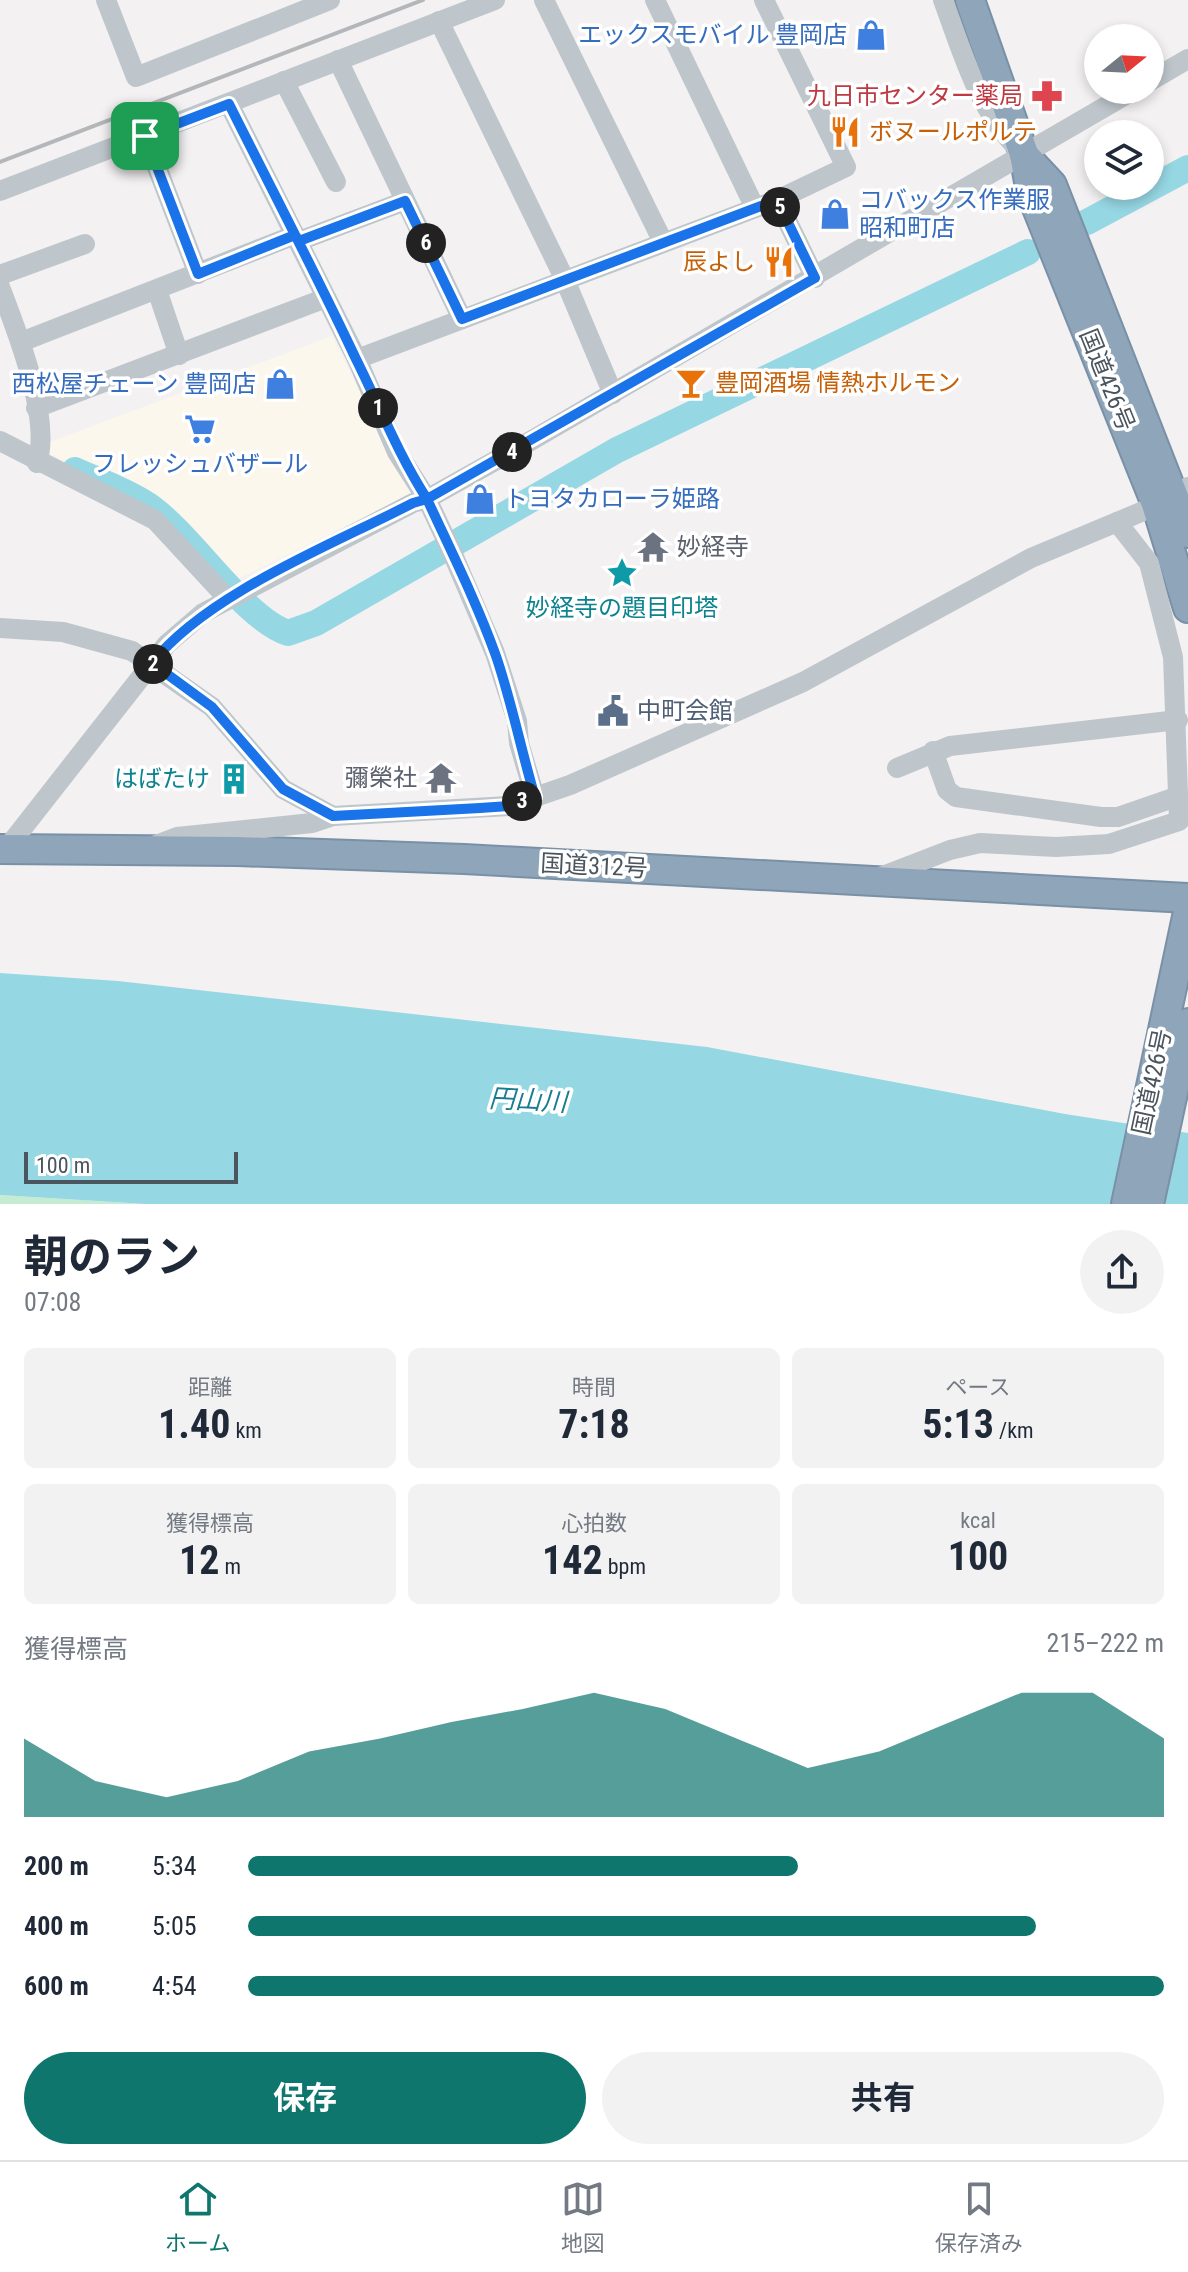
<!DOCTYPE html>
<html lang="ja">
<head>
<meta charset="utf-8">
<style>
  :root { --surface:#fff; --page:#f2f2f3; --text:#1f2937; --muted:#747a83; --line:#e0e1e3; --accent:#0f766e }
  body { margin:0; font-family:"Roboto Condensed","Noto Sans JP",sans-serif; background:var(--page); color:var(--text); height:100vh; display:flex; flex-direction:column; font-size:30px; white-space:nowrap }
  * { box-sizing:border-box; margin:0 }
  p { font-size:26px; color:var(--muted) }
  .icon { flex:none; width:44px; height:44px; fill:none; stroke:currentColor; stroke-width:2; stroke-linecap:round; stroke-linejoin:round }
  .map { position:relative; height:1204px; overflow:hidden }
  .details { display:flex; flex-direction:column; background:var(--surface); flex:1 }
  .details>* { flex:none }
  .needle { width:52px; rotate:72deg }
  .tools { position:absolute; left:1084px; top:24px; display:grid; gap:16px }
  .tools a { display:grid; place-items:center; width:80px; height:80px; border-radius:50%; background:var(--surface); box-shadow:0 4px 12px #0003; font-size:40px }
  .scale { position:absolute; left:24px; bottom:20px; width:214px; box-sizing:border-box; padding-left:8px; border:4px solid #4b555d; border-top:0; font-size:22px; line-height:28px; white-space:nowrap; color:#4b555d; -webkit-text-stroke:6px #fff; paint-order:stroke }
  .pin { position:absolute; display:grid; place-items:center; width:68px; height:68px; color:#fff; margin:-34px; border-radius:16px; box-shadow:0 4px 12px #0006 }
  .km { position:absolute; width:40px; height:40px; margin:-20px; border-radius:50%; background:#222; color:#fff; font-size:22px; line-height:40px; text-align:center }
  .round { display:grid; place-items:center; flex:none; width:84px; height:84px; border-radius:42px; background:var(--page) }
  .head { display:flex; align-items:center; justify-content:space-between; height:136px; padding:0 24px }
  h1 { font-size:44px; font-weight:700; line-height:60px }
  .stats { display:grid; grid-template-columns:repeat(3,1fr); gap:12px; height:136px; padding:8px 24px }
  .stats div { display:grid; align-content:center; border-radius:12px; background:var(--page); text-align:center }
  .stats b { font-size:40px; font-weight:700 }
  .stats small { font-size:22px; font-weight:400 }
  .stats p { font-size:22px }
  .chart { height:224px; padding:16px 24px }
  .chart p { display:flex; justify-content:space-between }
  .chart svg { width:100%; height:144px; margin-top:8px; fill:var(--accent); opacity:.7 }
  .primary-button { display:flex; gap:16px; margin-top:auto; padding:16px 24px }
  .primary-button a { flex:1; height:92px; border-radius:48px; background:var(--accent); color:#fff; font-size:32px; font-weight:700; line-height:92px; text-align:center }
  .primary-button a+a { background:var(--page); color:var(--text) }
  ul { padding:0 24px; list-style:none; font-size:26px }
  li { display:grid; grid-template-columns:128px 96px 1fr; align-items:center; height:60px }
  li i { height:20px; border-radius:10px; background:var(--accent) }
  .menu { display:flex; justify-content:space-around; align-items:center; height:112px; border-top:2px solid var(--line); background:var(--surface); font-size:22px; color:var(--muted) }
  .menu a { display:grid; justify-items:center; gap:4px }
  .menu .on { color:var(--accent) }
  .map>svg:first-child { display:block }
</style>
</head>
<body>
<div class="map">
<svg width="1188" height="1204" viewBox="0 0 1188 1204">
  <rect width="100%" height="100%" fill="#f3f1f1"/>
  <polygon fill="#fbf7ed" points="332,336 411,494 236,580 139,496 45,452 50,442"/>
  <polygon fill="#c5ecd2" points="0,1195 146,1204 147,1204 0,1204"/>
  <polygon fill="#96d7e4" points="0,973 118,981 707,1047 1065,1114 1188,1133 1188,1204 146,1204 0,1195"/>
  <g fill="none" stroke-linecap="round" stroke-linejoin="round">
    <g stroke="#96d7e4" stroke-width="26">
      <polyline points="1087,222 1188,168"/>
      <path d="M75,470c24,11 51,20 73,35 44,30 95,113 140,128l28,-10 301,-173 411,-198"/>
    </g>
    <defs>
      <g id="highway">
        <polyline points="970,0 1024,154 1031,193 1156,504 1188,608"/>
        <polyline points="1024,155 1052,185 1188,533"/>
        <polyline points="0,849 237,851 464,859 1188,898"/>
        <polyline points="1126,1204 1188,912"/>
        <polyline points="1149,1204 1188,1023"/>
      </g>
    </defs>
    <use href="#highway" stroke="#7990a6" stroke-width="32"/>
    <g stroke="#bec6cc" stroke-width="20">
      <polyline points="106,0 136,77 330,0"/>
      <polyline points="544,0 663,242"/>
      <polyline points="655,0 755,208"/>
      <path d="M943,0c20,54 35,110 77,151"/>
      <polyline points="439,21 565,280 613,394"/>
      <polyline points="338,60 462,319"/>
      <polyline points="284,81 336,182"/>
      <polyline points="1150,81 1188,59"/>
      <polyline points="229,104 357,359 397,452 427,499 451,550 495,653 517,721 519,743 535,797"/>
      <polyline points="145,136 198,274"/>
      <polyline points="0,191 495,0"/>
      <polyline points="777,200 815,278"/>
      <polyline points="299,241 405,201"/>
      <polyline points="0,275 85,244"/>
      <path d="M0,287c16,42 52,132 37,176"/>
      <polyline points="157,290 179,355"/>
      <polyline points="21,342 295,235"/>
      <polyline points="357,359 777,200 846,167 764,0"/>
      <polyline points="36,408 326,298"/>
      <polyline points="0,441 155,520 228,599"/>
      <polyline points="0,628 63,632 132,651 212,707 283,789 333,816"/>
      <polyline points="933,751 947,790 956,797 1101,817 1118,817 1179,796"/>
      <polyline points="897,768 950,746 1178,720"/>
      <polyline points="156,845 177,837 312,823 333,816 509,806 570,785 803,682 1031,558 1141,512 1188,487"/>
      <polyline points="7,848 167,644 203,613 413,503 427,499 527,443 1134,90"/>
      <polyline points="875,879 950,850 980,843 1056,847 1109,844 1179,821 1173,657 1149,563 1117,522"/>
    </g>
    <use href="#highway" stroke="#8ea5ba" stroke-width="28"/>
    <polyline stroke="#b4b7ba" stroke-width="4" points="0,162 423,0"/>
  </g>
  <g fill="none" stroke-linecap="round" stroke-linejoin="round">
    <defs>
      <path id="route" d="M145,136l84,-32c42,84 86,168 126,253 25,50 42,95 72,142l-14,4c-81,42 -205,90 -261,160l60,44 71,82 50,27 147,-8 29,-2 26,-9c-14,-47 -23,-94 -39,-141 -19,-53 -45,-105 -69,-157l388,-221 -38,-78 -315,119 -57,-118 -106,40 -4,-6 -97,39 -53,-138"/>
    </defs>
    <use href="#route" stroke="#fff" stroke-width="16"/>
    <use href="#route" stroke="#1a73e8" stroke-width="10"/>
  </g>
  <defs>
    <symbol id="shop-bare" viewBox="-9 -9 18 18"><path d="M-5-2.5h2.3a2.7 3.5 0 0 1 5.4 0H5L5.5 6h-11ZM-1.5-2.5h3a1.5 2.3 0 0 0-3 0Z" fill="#3f7fe0" stroke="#fff" stroke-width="2.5" paint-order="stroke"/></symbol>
    <symbol id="pharmacy-bare" viewBox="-9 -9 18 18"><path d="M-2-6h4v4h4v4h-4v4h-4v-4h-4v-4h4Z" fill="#e0444e" stroke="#fff" stroke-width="2.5" paint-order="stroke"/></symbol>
    <symbol id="restaurant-bare" viewBox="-9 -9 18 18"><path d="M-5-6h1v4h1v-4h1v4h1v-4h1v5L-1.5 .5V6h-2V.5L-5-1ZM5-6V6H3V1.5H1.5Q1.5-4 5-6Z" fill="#e8710a" stroke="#fff" stroke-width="2.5" paint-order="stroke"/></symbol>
    <symbol id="bar-bare" viewBox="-9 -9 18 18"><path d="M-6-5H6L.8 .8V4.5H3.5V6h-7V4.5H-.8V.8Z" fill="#e8710a" stroke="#fff" stroke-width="2.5" paint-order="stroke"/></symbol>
    <symbol id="supermarket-bare" viewBox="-9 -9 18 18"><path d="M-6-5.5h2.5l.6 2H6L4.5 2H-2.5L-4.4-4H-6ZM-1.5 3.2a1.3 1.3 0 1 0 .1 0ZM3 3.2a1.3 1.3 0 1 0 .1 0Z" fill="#3f7fe0" stroke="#fff" stroke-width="2.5" paint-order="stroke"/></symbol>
    <symbol id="temple-bare" viewBox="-9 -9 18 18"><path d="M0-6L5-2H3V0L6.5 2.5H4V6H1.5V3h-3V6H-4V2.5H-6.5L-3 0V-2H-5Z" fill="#6b7280" stroke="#fff" stroke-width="2.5" paint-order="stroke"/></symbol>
    <symbol id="sight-bare" viewBox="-9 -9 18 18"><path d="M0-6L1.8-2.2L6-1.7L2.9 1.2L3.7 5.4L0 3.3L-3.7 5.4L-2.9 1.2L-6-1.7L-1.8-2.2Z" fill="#0f9aa8" stroke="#fff" stroke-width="2.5" paint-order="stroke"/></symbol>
    <symbol id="civic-bare" viewBox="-9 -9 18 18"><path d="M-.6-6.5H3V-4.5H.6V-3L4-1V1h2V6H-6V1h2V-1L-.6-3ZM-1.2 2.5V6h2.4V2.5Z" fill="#5c6f8a" stroke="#fff" stroke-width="2.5" paint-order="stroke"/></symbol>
    <symbol id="building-bare" viewBox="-9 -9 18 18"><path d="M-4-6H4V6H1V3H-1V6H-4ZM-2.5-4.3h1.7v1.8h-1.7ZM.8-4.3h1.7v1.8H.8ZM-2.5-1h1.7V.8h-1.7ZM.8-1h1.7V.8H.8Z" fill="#0f9aa8" stroke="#fff" stroke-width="2.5" paint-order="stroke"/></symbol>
  </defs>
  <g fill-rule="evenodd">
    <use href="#shop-bare" x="849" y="13" width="44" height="44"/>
    <use href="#pharmacy-bare" x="1025" y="74" width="44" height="44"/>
    <use href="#restaurant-bare" x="823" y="110" width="44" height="44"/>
    <use href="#shop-bare" x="813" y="192" width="44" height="44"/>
    <use href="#restaurant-bare" x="757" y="240" width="44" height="44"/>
    <use href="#bar-bare" x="669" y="361" width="44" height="44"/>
    <use href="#shop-bare" x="258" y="362" width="44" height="44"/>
    <use href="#supermarket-bare" x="178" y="407" width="44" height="44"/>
    <use href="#shop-bare" x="458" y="477" width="44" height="44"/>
    <use href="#temple-bare" x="631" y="525" width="44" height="44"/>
    <use href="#sight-bare" x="600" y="551" width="44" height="44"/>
    <use href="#civic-bare" x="591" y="689" width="44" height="44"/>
    <use href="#temple-bare" x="419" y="756" width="44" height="44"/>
    <use href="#building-bare" x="212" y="757" width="44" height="44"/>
  </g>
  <g text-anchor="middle" stroke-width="7" stroke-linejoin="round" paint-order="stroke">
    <g font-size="24" fill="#366cbe" stroke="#fff" text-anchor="end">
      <text x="847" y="43">エックスモバイル 豊岡店</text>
      <text x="859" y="208" text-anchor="start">コバックス作業服<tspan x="859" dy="28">昭和町店</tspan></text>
      <text x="256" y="392">西松屋チェーン 豊岡店</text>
      <text x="200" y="472" text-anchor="middle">フレッシュバザール</text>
      <text x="504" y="507" text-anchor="start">トヨタカローラ姫路</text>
    </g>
    <g font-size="24" fill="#be3a42" stroke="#fff" text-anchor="end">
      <text x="1023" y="104">九日市センター薬局</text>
    </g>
    <g font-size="24" fill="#c56008" stroke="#fff" text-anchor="start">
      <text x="869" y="140">ボヌールポルテ</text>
      <text x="755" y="270" text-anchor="end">辰よし</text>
      <text x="715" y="391">豊岡酒場 情熱ホルモン</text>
    </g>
    <g font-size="24" fill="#4b555d" stroke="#fff">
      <text transform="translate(1107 380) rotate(68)" y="8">国道426号</text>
      <text transform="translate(594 866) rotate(3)" y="8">国道312号</text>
      <text transform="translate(1152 1082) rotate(-78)" y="8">国道426号</text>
    </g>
    <g font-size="24" fill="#5b616d" stroke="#fff" text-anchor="start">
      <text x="677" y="555">妙経寺</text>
      <text x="417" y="786" text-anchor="end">彌榮社</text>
    </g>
    <g font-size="24" fill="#0d838f" stroke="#fff">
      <text x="622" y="616">妙経寺の題目印塔</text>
      <text x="210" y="787" text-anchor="end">はばたけ</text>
    </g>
    <g font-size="24" fill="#4e5e75" stroke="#fff" text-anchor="start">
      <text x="637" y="719">中町会館</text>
    </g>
    <g font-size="26" font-style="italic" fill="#1a7c92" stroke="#fff">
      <text transform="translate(528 1100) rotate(3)" y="9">円山川</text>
    </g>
  </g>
</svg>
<div class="tools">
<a><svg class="needle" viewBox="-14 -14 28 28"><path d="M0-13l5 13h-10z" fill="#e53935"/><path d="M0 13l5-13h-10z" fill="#747a83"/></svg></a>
<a><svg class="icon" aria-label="layers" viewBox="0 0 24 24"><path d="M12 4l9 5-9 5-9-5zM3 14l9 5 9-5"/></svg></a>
</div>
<div class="scale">100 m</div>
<div class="pin" style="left:145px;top:136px;background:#1e9e55"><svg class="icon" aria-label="arrive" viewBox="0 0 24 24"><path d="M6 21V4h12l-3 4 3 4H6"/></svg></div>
<b class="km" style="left:378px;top:408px">1</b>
<b class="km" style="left:153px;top:664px">2</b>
<b class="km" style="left:522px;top:801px">3</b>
<b class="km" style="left:512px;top:452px">4</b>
<b class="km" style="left:780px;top:207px">5</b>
<b class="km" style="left:426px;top:243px">6</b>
</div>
<section class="details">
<div class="head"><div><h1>朝のラン</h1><p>07:08</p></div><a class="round"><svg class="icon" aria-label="share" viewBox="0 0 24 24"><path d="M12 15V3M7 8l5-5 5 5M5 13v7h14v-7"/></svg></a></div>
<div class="stats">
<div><p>距離</p><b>1.40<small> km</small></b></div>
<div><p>時間</p><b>7:18</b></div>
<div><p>ペース</p><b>5:13<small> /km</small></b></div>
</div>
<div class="stats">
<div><p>獲得標高</p><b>12<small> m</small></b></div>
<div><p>心拍数</p><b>142<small> bpm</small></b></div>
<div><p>kcal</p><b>100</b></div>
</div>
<div class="chart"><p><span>獲得標高</span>215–222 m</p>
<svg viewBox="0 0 160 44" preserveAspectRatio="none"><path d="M0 44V20L10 33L20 38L30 33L40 24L50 20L60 15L70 11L80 6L90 11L100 20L110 29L120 24L130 15L140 6L150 6L160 20V44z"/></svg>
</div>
<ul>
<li><b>200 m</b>5:34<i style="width:60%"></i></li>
<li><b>400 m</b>5:05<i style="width:86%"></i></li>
<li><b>600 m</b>4:54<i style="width:100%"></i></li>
</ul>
<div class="primary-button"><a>保存</a><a>共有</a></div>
</section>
<nav class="menu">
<a class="on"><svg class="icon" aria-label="home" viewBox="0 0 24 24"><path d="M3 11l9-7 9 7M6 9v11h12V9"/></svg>ホーム</a>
<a><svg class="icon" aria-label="map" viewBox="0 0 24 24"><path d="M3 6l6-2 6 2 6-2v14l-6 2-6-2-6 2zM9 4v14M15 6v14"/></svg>地図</a>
<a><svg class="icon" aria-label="saved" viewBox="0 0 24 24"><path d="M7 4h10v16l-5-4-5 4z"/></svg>保存済み</a>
</nav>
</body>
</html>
